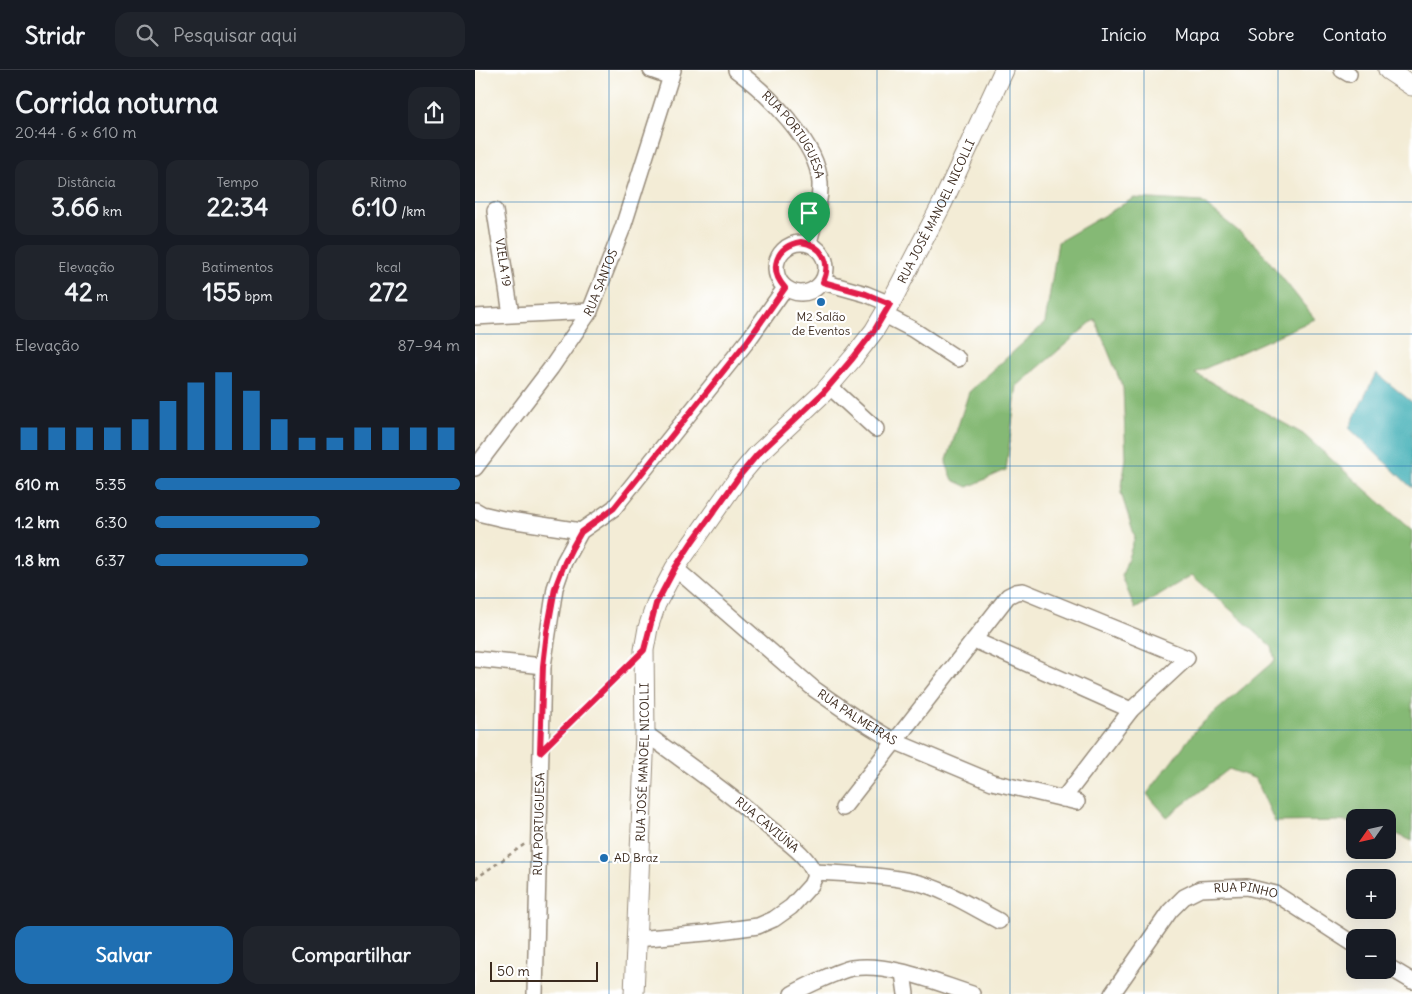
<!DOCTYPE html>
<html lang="pt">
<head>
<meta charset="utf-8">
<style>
  :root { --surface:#171b24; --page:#20242c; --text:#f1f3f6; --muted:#9ea1a6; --line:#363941; --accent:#1f6fb2 }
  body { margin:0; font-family:Delius,sans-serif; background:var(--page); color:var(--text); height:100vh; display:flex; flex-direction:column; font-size:19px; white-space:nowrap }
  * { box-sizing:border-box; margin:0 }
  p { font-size:16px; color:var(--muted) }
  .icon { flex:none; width:28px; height:28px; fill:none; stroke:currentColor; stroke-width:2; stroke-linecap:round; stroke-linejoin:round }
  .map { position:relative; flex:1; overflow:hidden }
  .side { display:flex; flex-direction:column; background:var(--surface); width:475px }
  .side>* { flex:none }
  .needle { width:32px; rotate:236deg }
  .fabs { position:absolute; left:871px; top:739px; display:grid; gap:10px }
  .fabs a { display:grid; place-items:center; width:50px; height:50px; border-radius:10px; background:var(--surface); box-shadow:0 5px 20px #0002; font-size:25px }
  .scale { position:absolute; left:15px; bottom:12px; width:108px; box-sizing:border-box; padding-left:5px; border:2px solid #3b2a1e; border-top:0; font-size:14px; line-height:18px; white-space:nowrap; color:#3b2a1e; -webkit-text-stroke:4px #fff; paint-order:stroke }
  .pin { position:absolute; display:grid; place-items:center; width:42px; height:42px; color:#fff; margin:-51px -21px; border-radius:50% 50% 50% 0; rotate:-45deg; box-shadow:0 0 5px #0007 }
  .pin .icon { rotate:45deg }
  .round { display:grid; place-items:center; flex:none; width:52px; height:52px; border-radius:15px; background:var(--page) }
  .head { display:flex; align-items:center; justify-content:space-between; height:85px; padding:0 15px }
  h1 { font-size:28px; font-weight:700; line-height:38px }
  .stats { display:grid; grid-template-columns:repeat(3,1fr); gap:8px; height:85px; padding:5px 15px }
  .stats div { display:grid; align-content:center; border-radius:12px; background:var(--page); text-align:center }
  .stats b { font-size:25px; font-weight:700 }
  .stats small { font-size:14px; font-weight:400 }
  .stats p { font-size:14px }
  .chart { height:140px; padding:10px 15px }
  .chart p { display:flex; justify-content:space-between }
  .chart svg { width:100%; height:90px; margin-top:5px; stroke:var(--accent); stroke-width:6 }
  .button { display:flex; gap:10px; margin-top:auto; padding:10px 15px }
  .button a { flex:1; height:58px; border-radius:15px; background:var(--accent); color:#fff; font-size:20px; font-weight:700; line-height:58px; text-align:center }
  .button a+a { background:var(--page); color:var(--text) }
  ul { padding:0 15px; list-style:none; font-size:16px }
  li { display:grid; grid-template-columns:80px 60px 1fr; align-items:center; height:38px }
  li i { height:12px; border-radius:6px; background:var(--accent) }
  header { display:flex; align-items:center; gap:30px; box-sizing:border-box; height:70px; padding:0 25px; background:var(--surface); border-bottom:1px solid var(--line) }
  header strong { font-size:24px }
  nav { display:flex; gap:28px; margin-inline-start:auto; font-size:18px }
  .search { width:350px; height:45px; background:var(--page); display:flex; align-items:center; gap:12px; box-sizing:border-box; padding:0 18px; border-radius:15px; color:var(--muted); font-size:19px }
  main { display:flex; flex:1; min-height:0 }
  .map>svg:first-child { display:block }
</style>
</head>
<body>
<header>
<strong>Stridr</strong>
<div class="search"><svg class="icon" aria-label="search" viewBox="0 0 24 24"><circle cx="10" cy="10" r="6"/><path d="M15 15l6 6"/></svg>Pesquisar aqui</div>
<nav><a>Início</a><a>Mapa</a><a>Sobre</a><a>Contato</a></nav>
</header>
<main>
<section class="side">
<div class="head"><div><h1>Corrida noturna</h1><p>20:44 · 6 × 610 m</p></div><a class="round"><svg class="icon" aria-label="share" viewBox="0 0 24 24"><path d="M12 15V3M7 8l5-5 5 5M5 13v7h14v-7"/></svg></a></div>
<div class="stats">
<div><p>Distância</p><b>3.66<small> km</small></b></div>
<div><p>Tempo</p><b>22:34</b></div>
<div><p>Ritmo</p><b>6:10<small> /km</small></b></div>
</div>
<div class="stats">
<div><p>Elevação</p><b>42<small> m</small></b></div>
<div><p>Batimentos</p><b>155<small> bpm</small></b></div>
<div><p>kcal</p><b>272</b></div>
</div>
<div class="chart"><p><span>Elevação</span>87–94 m</p>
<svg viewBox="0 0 160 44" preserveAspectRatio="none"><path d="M5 44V33M15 44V33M25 44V33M35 44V33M45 44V29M55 44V20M65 44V11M75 44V6M85 44V15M95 44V29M105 44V38M115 44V38M125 44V33M135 44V33M145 44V33M155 44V33"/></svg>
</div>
<ul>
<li><b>610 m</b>5:35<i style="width:100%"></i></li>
<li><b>1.2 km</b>6:30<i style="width:54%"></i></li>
<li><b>1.8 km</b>6:37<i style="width:50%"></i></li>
</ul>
<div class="button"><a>Salvar</a><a>Compartilhar</a></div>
</section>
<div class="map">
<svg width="937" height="924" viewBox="0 0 937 924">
  <rect width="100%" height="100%" fill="#fff"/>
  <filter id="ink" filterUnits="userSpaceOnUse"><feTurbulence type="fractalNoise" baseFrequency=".02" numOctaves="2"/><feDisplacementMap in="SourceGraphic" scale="10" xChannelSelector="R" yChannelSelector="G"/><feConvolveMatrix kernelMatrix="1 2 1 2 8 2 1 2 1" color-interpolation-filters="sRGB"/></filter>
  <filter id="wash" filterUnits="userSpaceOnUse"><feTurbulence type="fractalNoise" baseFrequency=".0096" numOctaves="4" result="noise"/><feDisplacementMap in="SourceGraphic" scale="20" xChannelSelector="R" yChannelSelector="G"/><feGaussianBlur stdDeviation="1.12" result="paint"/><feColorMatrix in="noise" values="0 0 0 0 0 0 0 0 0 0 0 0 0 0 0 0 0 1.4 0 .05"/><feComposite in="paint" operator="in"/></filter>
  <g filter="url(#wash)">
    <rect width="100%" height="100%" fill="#f3ecd6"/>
    <polygon fill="#85b974" stroke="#607249" points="659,128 727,132 782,176 840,249 720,303 828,364 937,461 937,771 913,760 912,748 880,748 880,753 864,751 800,752 781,709 754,699 692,747 672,724 723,657 800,590 797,577 717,505 660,539 647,506 660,467 646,423 651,388 648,318 620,249 542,316 531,400 493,417 478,410 471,393 494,322 570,253 583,172"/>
    <polygon fill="#39abb2" stroke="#3a6a68" points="901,303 937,332 937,418 874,358"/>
  </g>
  <g filter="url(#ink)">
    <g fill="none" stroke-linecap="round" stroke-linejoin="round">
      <defs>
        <g id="minor">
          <polyline points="176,0 196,7"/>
          <path id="s1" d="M261,0c31,23 82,73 84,113 1,20 -7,42 -11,60"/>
          <polyline points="867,0 874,4"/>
          <path id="s2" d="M20,141l16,103"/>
          <circle cx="326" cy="198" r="25"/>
          <polyline points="348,212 391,224 415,234"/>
          <polyline points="408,244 437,259 483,289"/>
          <polyline points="0,247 115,241"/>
          <polyline points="354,316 401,359"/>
          <path id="s3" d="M0,398l76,-100 39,-57 33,-84 50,-157"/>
          <polyline points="0,440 7,444 28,449 106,461"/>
          <path id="s4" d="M200,498l139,121 39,27 41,25 98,41 85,20"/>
          <polyline points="499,570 656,640"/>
          <polyline points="0,589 68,596"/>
          <polyline points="368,738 533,526 541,522 548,521 712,588 656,640 588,729"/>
          <path d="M339,802c33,2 68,3 101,10 30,7 57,25 84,39"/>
          <path d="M160,869l71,-6 52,-7 16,-7 17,-12 20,-22 4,-9c-6,-20 -28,-34 -44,-47 -40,-34 -83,-65 -126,-96"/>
          <polyline points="912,896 937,911"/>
          <polyline points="428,903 431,924"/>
          <path id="s5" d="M60,924l8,-328 12,-78 9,-26 17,-31 33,-23 135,-169 36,-51"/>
          <path d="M317,924c12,-7 48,-24 60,-26 38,-6 85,15 120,26"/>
          <path id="s6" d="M637,924l58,-83 14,-14 16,-8 47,-2 29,7 79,51"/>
        </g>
        <g id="major">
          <polyline points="913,0 937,16"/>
          <path id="s7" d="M159,924l11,-261 -1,-83 4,-22 8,-24 19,-36 66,-94 16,-19 66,-62 30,-35 21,-27 16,-27 52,-100 62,-134"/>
        </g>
      </defs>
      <use href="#minor" stroke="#978b7a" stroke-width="18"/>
      <use href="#major" stroke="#978b7a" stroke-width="21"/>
      <g stroke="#978b7a" stroke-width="2.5" stroke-dasharray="4 4" stroke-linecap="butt">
        <polyline points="81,667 152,597"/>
        <polyline points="0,809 50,774"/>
      </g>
      <use href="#minor" stroke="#fff" stroke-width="15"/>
      <use href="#major" stroke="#fff" stroke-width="19"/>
    </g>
  </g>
  <g fill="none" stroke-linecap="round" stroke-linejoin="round" filter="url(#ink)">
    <defs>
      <path id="route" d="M326,172c21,3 31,20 22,40l43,12 24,10 -16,27 -21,27 -30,35 -66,62 -16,19 -49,68 -17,26 -19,36 -12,46 -104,102 3,-86 4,-34 8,-44 10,-26 7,-14 9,-16 33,-24 135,-169 36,-51c-17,-19 -9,-42 16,-46z"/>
    </defs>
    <use href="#route" stroke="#fff" stroke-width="10"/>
    <use href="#route" stroke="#e11d48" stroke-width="6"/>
  </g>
  <path fill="none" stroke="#1f6fb2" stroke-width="1" stroke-opacity="0.55" d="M134,0v924M268,0v924M402,0v924M535,0v924M669,0v924M803,0v924M0,132h937M0,264h937M0,396h937M0,528h937M0,660h937M0,792h937"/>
  <g fill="#1f6fb2" stroke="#fff" stroke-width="2">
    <circle cx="346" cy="232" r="5"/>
    <circle cx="129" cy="788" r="5"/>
  </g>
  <g text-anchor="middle" stroke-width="4.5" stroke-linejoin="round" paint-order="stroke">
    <g font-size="12" fill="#3b2a1e" stroke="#fff">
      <text dy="4" stroke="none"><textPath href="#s1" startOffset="88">RUA PORTUGUESA</textPath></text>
      <text dy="4" stroke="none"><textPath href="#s7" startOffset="878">RUA JOSÉ MANOEL NICOLLI</textPath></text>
      <text dy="4" stroke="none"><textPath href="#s2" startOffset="52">VIELA 19</textPath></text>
      <text dy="4" stroke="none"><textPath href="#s3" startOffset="225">RUA SANTOS</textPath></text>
      <text dy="4" stroke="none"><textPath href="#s4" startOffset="236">RUA PALMEIRAS</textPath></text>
      <text dy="4" stroke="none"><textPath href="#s7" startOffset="232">RUA JOSÉ MANOEL NICOLLI</textPath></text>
      <text dy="4" stroke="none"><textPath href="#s5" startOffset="170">RUA PORTUGUESA</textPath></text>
      <text transform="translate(292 755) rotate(40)" y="4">RUA CAVIÚNA</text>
      <text dy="4" stroke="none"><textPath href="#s6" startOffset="185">RUA PINHO</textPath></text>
    </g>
    <g font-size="12" fill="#3b2a1e" stroke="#fff">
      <text x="346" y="251">M2 Salão<tspan x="346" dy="14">de Eventos</tspan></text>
      <text x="139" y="792" text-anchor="start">AD Braz</text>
    </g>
  </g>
</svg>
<div class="fabs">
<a><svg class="needle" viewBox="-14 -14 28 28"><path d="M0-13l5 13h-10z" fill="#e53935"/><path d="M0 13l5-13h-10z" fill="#9ea1a6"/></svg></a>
<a>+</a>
<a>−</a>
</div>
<div class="scale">50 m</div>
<div class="pin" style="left:334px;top:173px;background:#1e9e55"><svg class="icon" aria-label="arrive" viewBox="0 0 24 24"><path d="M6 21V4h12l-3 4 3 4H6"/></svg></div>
</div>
</main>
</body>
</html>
